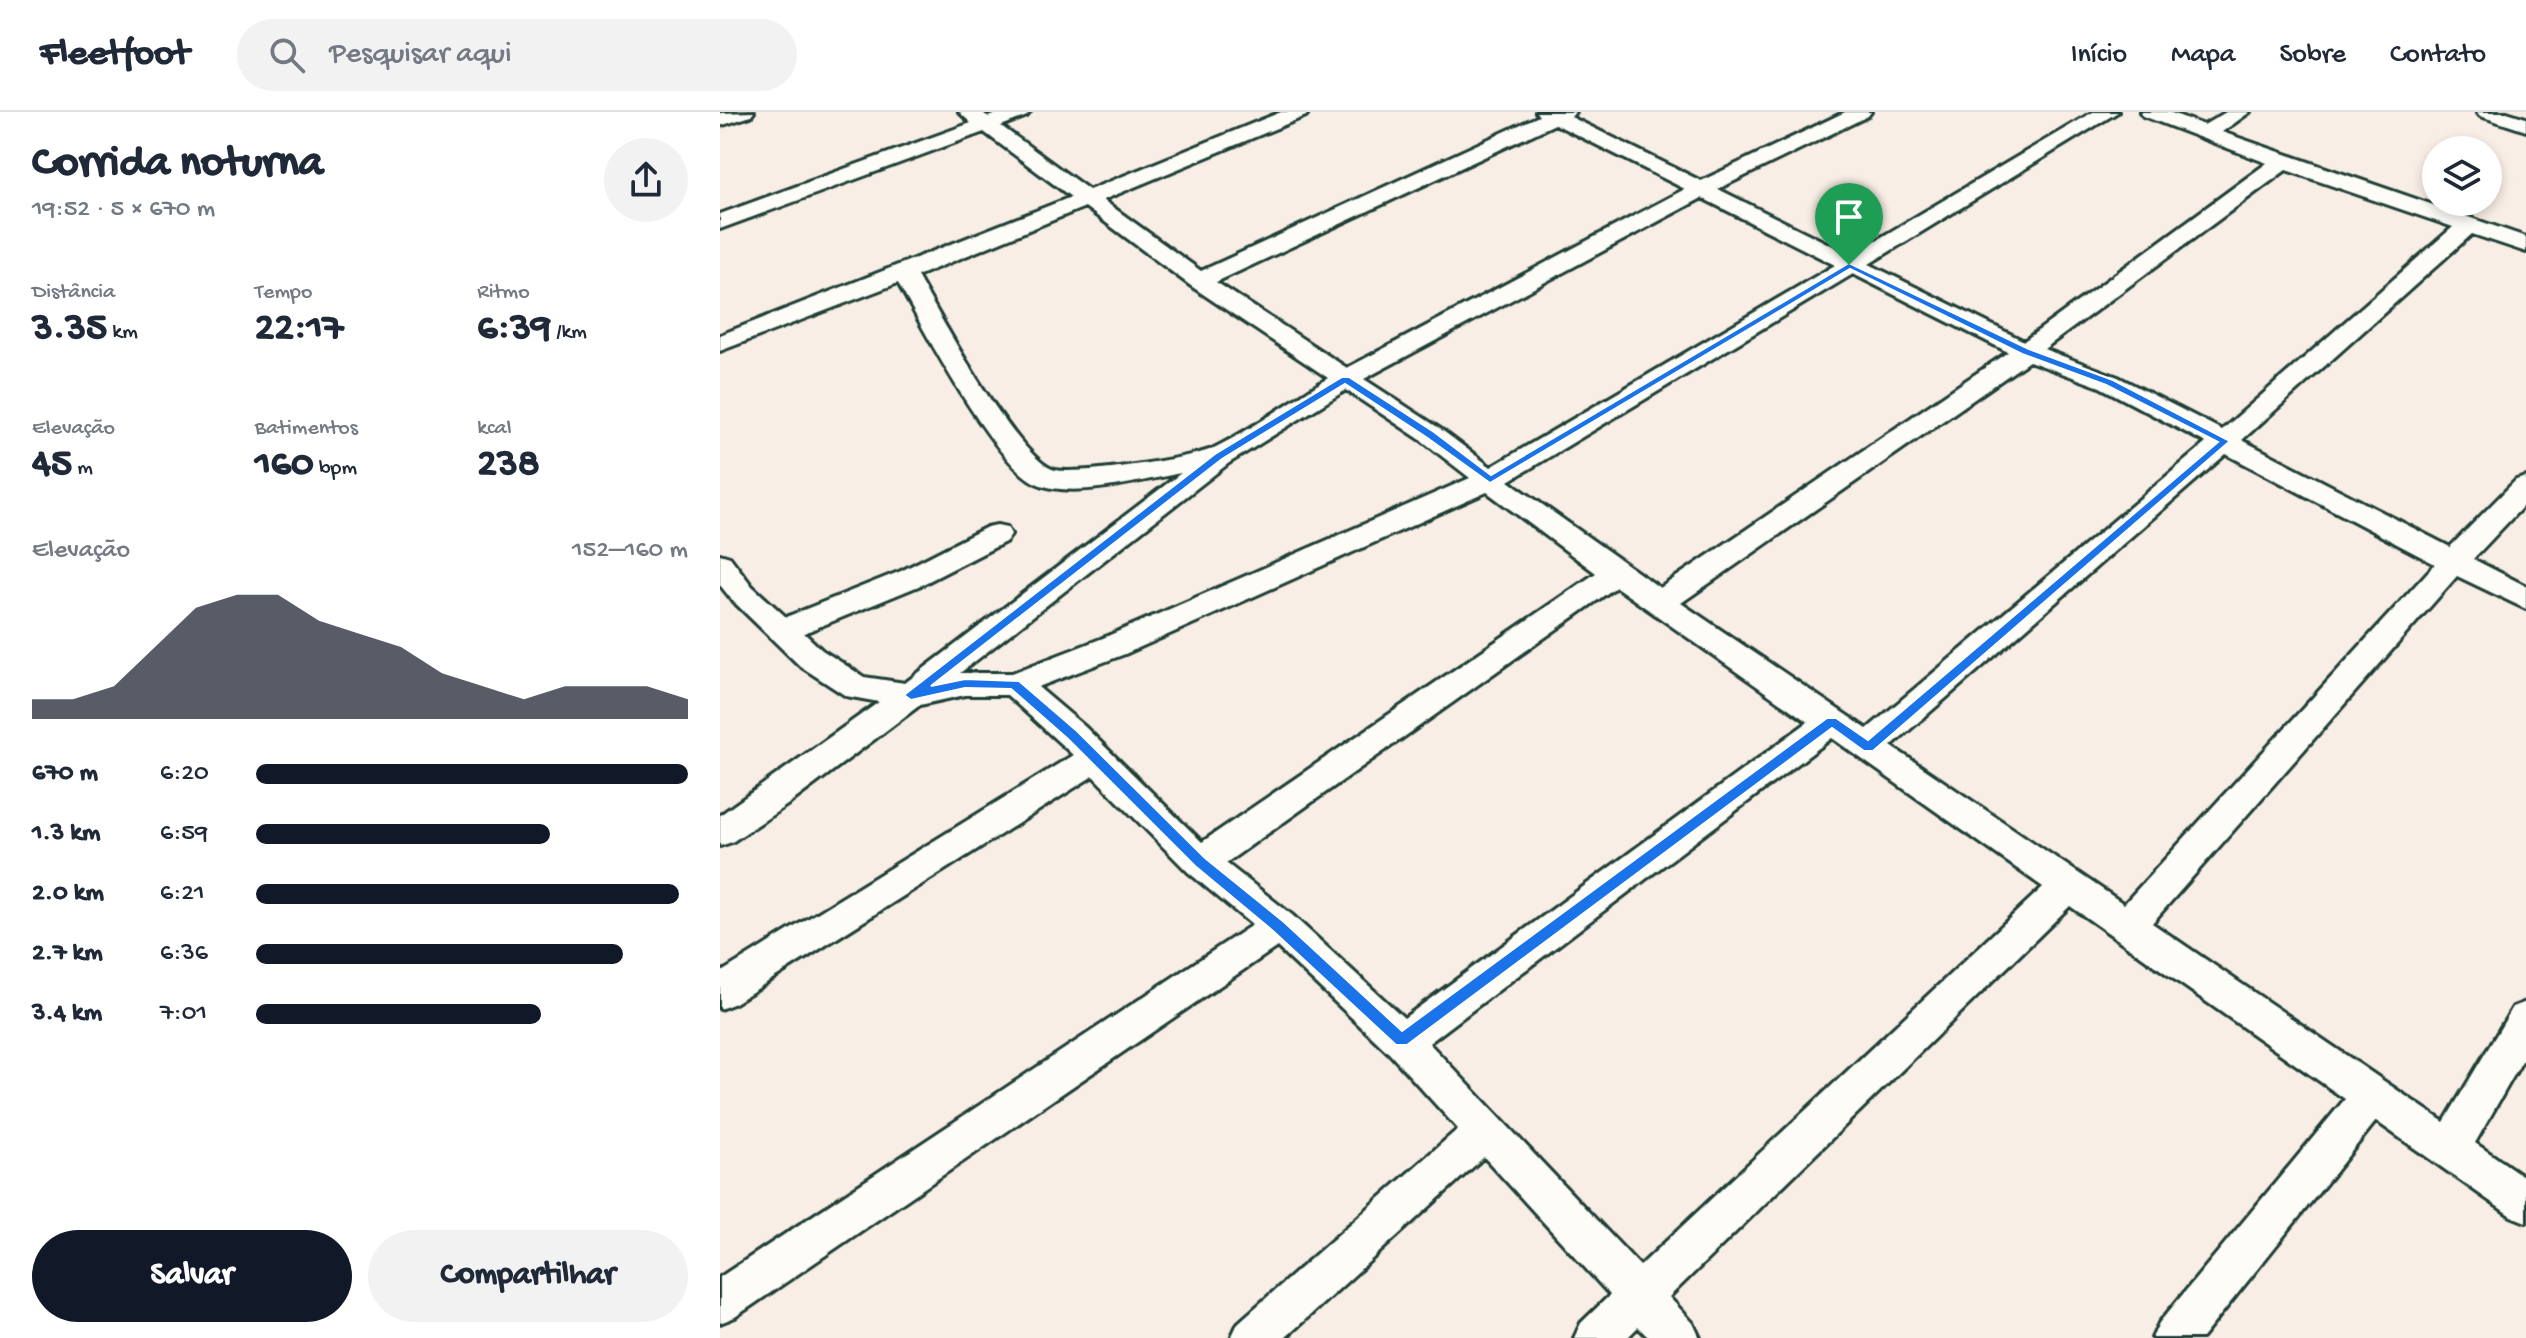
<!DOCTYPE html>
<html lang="pt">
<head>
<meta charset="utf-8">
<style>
  :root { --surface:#fff; --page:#f2f2f3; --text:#1f2937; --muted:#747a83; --line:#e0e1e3; --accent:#111827 }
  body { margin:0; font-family:"Gochi Hand",sans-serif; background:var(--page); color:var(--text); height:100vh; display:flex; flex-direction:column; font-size:30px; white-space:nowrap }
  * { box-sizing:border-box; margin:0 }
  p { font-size:26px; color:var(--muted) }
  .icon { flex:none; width:44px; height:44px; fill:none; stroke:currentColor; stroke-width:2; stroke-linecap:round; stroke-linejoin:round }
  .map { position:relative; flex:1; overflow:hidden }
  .details { display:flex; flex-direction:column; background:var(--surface); width:720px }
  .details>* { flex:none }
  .buttons { position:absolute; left:1702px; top:24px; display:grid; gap:16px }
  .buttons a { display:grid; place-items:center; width:80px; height:80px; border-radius:50%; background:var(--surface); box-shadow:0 4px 12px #0003; font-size:40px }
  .pin { position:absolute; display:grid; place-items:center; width:68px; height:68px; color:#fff; margin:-82px -34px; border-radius:50% 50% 50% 0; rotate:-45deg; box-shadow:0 0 8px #0007 }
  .pin .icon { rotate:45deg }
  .round { display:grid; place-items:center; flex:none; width:84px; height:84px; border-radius:42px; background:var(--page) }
  .headline { display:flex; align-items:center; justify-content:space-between; height:136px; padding:0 32px }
  h1 { font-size:44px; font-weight:700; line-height:60px }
  .metrics { display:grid; grid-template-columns:repeat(3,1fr); gap:12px; height:136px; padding:8px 32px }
  .metrics div { display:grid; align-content:center }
  .metrics b { font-size:40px; font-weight:700 }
  .metrics small { font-size:22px; font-weight:400 }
  .metrics p { font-size:22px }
  .chart { height:224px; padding:16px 32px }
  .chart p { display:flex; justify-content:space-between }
  .chart svg { width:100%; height:144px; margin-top:8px; fill:var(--accent); opacity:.7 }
  .button { display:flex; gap:16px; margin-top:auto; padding:16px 32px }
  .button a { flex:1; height:92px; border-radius:48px; background:var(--accent); color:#fff; font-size:32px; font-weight:700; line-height:92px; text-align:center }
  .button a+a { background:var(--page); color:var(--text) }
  ul { padding:0 32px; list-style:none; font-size:26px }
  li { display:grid; grid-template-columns:128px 96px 1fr; align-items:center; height:60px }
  li i { height:20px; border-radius:10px; background:var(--accent) }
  header { display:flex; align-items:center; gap:48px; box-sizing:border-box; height:112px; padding:0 40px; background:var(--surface); border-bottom:2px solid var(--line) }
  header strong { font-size:38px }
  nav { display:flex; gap:44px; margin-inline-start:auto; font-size:28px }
  .search { width:560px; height:72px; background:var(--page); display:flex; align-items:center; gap:20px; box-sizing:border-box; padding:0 28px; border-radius:44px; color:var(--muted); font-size:30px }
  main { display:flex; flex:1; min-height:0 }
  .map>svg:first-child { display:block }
</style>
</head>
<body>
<header>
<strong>Fleetfoot</strong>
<div class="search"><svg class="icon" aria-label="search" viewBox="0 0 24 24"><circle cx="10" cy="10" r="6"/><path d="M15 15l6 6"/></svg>Pesquisar aqui</div>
<nav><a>Início</a><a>Mapa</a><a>Sobre</a><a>Contato</a></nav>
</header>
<main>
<section class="details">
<div class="headline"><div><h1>Corrida noturna</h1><p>19:52 · 5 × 670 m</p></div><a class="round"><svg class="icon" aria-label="share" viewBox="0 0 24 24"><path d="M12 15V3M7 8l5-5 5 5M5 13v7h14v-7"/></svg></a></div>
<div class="metrics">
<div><p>Distância</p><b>3.35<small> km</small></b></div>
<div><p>Tempo</p><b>22:17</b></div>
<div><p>Ritmo</p><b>6:39<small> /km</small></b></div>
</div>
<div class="metrics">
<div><p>Elevação</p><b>45<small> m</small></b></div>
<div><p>Batimentos</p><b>160<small> bpm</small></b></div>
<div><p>kcal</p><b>238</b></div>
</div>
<div class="chart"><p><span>Elevação</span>152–160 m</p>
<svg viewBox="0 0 160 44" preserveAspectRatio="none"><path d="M0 44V38L10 38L20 34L30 22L40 10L50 6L60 6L70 14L80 18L90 22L100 30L110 34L120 38L130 34L140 34L150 34L160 38V44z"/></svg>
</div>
<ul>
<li><b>670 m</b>6:20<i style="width:100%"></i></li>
<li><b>1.3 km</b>6:59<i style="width:68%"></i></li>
<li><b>2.0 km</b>6:21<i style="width:98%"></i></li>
<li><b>2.7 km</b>6:36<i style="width:85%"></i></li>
<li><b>3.4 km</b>7:01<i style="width:66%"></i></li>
</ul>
<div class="button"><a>Salvar</a><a>Compartilhar</a></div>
</section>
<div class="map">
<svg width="1806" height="1226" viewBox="0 0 1806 1226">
  <rect width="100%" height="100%" fill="#f9eee5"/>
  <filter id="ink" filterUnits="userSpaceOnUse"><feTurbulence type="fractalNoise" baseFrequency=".0125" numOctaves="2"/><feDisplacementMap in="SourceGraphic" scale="16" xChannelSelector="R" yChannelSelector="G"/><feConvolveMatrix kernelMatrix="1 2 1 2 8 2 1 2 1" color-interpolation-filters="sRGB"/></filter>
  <g filter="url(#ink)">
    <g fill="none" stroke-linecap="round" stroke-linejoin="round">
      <defs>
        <g id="minor">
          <polygon points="34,0 31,4 0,14 0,1"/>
          <path d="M239,0h23l6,5 13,-5h29l-3,4 -26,10 88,64 192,-78h28l-3,4 -203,84 98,71 338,-155 -3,-4h39l-4,5 130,64 144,-69h26l-3,4 -150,73 133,66 242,-143h25l-249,152 155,77 243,-178 -124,-47 -3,-4h29l35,13 22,-13h24l-28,20 304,105v15l-54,-18 -230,206 208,107 66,-67 10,-3v26l-53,56 53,27v23l-69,-33 -305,347 292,199 69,-115 13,-5v52l-51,89 51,35v44l-15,-6 -135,-95 -174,217h-50l7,-15 186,-224 -275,-193 -401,391 24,26 7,15h-51l-11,-11 -11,11h-53l7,-15 29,-28 -126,-138 -199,181h-54l7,-15 220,-194 -69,-76 -112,-106 -542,370 -15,6v-46l532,-352 -64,-53 -95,-96 -360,228 -13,5v-36l353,-218 -66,-60h-42l-45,10 -130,98 -58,39 -12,4v-31l159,-113 -33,-6 -46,-30 -68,-66 -12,-15v-31l10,3 22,29 34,31 115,-46 86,-44 10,-2 10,2 4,7 -4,7 -86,44 -117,48 18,17 42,27 41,6 276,-210c-38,7 -109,27 -145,10 -42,-19 -113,-155 -138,-200l-178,68v-16l351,-138 -87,-65 -264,97v-15l251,-91zM835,12l130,65 -338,179 -131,-86zM1566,58l167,57 -231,203 -104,-53 -74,-28zM982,86l133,67 -344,202 -52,-39 -75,-49zM365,95l106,79 137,92c-37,23 -74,50 -114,70 -19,10 -144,29 -162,21 -39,-17 -111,-152 -135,-193zM1133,162l155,78 -348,236 -151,-107zM1309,249l71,26 106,56 -339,286 -186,-126zM626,278l75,50 49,38 -367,160 -91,35h-52l269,-210zM1506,342l209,110 -311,340 -233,-158zM767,380l109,81 -394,269 -118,-116 -46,-39 87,-33zM896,475l192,135 -404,296 -112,-103 -66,-52zM1112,626l211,149 -403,379 -211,-223z"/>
          <polygon points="1757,0 1787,0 1806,6 1806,19 1760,4"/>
        </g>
      </defs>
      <use href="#minor" stroke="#1f3d34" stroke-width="6"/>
      <use href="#minor" fill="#fdfcf7" fill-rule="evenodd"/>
    </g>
  </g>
  <path fill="#1a73e8" stroke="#fff" stroke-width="2" fill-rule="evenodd" d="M1129,151l180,86 84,31 117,61 -357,310h-9l-32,-23 -425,317h-11l-123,-114 -78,-65 -127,-127 -57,-50 -46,-1 -54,12 -7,-5 311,-241 127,-77h7l85,55 57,43zM1130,157l172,85 84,31 112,57 -350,298 -32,-22h-9l-425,313 -118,-109 -79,-64 -128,-127 -58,-50 -54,-2 -34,7 291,-227 123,-75 81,53 64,46z"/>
</svg>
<div class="buttons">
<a><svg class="icon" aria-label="layers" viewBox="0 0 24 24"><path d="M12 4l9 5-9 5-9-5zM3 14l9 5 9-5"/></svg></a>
</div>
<div class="pin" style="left:1129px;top:153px;background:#1e9e55"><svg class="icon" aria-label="arrive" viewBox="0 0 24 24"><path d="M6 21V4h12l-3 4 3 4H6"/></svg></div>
</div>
</main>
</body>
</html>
